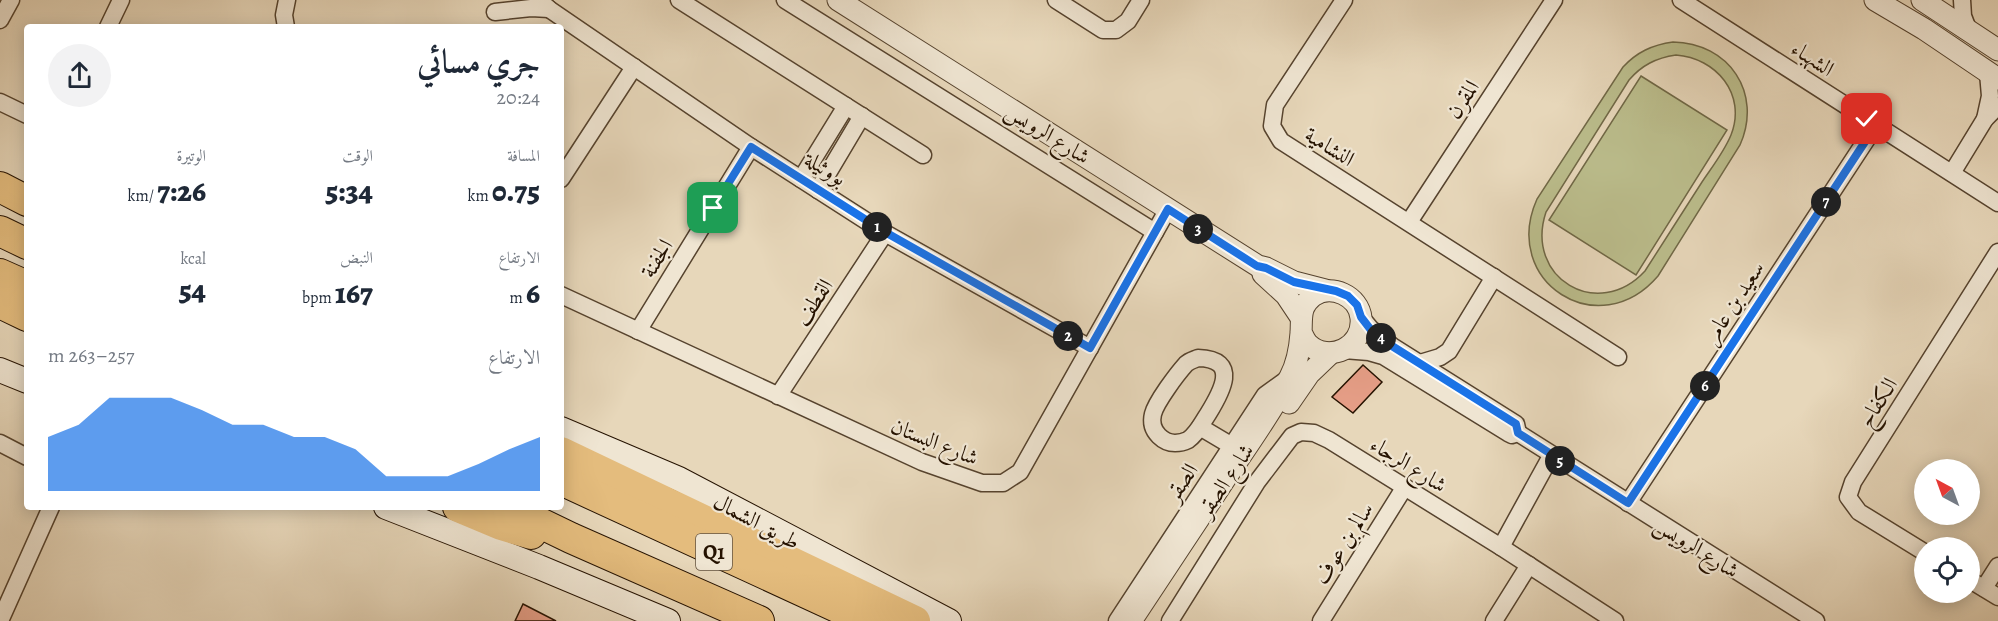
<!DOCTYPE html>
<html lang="ar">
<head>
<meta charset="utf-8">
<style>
  :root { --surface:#fff; --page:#f2f2f3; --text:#1f2937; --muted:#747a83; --accent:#1a73e8 }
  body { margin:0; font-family:Alegreya,Amiri,serif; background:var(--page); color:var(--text); direction:rtl; height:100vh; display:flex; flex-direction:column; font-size:22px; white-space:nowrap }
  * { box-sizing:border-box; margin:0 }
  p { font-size:20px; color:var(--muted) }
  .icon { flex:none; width:33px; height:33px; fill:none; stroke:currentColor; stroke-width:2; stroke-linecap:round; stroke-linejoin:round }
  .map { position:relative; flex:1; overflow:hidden; direction:ltr }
  .drawer { position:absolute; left:24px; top:24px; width:540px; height:486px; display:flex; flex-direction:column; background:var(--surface); border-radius:6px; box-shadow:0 3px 15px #0003; direction:rtl }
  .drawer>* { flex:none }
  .needle { width:39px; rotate:319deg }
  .tools { position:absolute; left:1914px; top:459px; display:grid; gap:12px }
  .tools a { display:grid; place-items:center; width:66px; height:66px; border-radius:50%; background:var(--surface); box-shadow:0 3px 15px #0003; font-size:30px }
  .pin { position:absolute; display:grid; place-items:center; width:51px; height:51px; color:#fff; margin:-26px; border-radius:12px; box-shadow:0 3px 9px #0006 }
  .km { position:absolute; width:30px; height:30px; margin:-15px; border-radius:50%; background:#222; color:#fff; font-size:16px; line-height:30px; text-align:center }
  .round { display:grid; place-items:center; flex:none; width:63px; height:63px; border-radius:32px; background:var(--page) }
  .overview { display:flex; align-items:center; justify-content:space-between; height:102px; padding:0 24px }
  h1 { font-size:33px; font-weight:800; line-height:45px }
  .figures { display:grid; grid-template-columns:repeat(3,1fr); gap:9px; height:102px; padding:6px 24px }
  .figures div { display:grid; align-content:center }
  .figures b { font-size:30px; font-weight:800 }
  .figures small { font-size:16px; font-weight:400 }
  .figures p { font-size:16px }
  .chart { height:168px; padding:12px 24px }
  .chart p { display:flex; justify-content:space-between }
  .chart svg { width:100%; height:108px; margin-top:6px; fill:var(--accent); opacity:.7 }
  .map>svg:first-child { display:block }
</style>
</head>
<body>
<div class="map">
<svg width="1998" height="621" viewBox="0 0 1998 621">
  <rect width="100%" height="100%" fill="#e7d7ba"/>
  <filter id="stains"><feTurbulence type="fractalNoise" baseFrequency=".00333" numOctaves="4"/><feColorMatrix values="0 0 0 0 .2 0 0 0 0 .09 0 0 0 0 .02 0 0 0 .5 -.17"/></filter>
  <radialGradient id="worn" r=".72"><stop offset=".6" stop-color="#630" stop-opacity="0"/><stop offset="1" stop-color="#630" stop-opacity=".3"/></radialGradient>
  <g fill="#bbbd8c" stroke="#706846" stroke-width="1.5" fill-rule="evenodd">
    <path d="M1673,42c56,1 90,51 67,103l-82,131c-59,69 -158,6 -121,-77l86,-132c14,-15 29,-22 50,-25zM1676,55c40,3 71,39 55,80 -7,17 -19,32 -29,47 -19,30 -38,59 -57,89 -47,51 -121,7 -99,-59l83,-132c13,-15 27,-22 47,-25z"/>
    <polygon points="1641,76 1727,130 1636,275 1549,220"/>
  </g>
  <g fill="#e69e87" stroke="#251200" stroke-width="1.5">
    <polygon points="1363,365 1382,382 1353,413 1332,397"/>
    <polygon points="523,604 556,621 515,621"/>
  </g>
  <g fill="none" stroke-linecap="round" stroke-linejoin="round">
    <defs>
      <g id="minor">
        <polyline points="539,0 549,9 751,147 885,233 1090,348"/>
        <polyline points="679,0 923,155"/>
        <polyline points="785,0 1155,232"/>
        <polyline points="1056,0 1103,30 1116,30 1128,21 1141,0"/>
        <polyline points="1344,0 1275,105 1272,126 1281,141 1618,357"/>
        <polyline points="1681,0 1998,203"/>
        <polyline points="1962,0 1963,16 1968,29"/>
        <polyline points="495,12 531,8 549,9"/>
        <polyline points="0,20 11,0"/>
        <polyline points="108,27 121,0"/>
        <polyline points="286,27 284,15 287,0"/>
        <polyline points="0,102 27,115"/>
        <polyline points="1985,119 1990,96 1988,73"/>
        <polyline points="1952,173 1985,119 1998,106"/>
        <polyline points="561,179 634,67"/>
        <polyline points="801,179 846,106"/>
        <polyline points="818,190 862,116"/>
        <polyline points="1409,222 1554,0"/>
        <polyline points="561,295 922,462 982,483 1003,483 1020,472 1168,209"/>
        <polyline points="1361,317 1371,329 1392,346 1516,424 1518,433"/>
        <polyline points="638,331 751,147"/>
        <polyline points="1344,350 1369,352 1383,356 1508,433 1512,435 1518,433"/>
        <path d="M1198,358c43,1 23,35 10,56 -6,9 -11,20 -20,26 -4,2 -9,3 -13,3 -7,0 -12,-3 -16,-7 -6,-6 -8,-14 -6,-22 3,-12 24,-40 33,-50 3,-3 7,-4 12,-6z"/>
        <polyline points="1420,363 1440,357 1449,351 1494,277"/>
        <polyline points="778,396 885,233"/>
        <polyline points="1200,427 1232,446"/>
        <polyline points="1518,433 1816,621"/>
        <polyline points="0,443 27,457"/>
        <polyline points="1628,503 1876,125"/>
        <polyline points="1501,547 1551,456"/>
        <polyline points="1924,552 1859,512 1848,497 1853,482 1998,252"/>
        <polyline points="1970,580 1998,597"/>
        <polyline points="1984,588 1998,566"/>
        <polyline points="0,621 51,507"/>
        <polyline points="1117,621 1265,395 1290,377"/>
        <polyline points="1170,621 1257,482 1292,436 1301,432 1314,433 1329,440 1501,547 1615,621"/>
        <polyline points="1321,621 1404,488"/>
        <polyline points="1494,621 1529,565"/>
      </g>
      <g id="tertiary">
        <polyline points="838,0 1258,266 1266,268 1294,282 1325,290"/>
        <polyline points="1875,0 1924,29 1998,79"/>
        <polyline points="1922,0 1998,50"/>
        <polyline points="1263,274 1286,295 1300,316"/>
        <polyline points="1289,403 1309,374 1331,353"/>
        <path d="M1131,621c33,-49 65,-99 98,-148 21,-31 44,-63 61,-96 7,-13 10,-30 11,-44 1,-15 -2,-26 12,-37 18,-13 46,0 48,22 3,29 -32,46 -53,26 -3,-3 -5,-8 -7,-12"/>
      </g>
      <g id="secondary">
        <polyline points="0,370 27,381"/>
        <polyline points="561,429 679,479 949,621"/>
        <polyline points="386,507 539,567 668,621"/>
      </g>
      <g id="motorway">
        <polyline points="0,187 27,201"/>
        <polyline points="0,231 27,244"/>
        <polyline points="0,274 27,286"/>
        <polyline points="0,303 27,316"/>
        <polyline points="561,452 915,621"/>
        <polyline points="561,480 865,620"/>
        <polyline points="458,507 501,525 531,534"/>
        <polyline points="507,507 571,538 759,621"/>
      </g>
    </defs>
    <use href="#minor" stroke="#56432e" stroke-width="19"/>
    <use href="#tertiary" stroke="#56432e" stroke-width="23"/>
    <use href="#secondary" stroke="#251200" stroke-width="26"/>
    <use href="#motorway" stroke="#251200" stroke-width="32"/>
    <use href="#minor" stroke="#efe5d2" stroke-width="16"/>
    <use href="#tertiary" stroke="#efe5d2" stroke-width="21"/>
    <use href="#secondary" stroke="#efe5d2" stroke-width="24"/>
    <use href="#motorway" stroke="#e4bc7d" stroke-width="30"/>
  </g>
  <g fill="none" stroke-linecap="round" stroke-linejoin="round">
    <defs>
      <polyline id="route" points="713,208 751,147 885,232 1090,348 1168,209 1257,266 1266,268 1294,282 1336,291 1348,296 1357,305 1361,317 1371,330 1392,346 1516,424 1518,433 1628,503 1876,125 1867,119"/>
    </defs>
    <use href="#route" stroke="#fff" stroke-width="12"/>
    <use href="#route" stroke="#1a73e8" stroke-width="8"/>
  </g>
  <g text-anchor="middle" stroke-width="4.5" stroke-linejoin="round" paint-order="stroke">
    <rect fill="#efe5d2" stroke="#62513f" stroke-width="1.5" x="696" y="534" width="36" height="36" rx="4.5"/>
    <g font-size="21" font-weight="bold" fill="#251200">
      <text x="714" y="559">Q1</text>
    </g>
    <g font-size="22" fill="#251200" stroke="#efe5d2">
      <text transform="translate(1813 58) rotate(33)" y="8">الشهباء</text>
      <text transform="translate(1462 99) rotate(-57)" y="8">المقرن</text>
      <text transform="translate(1048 133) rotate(32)" y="8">شارع الرويس</text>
      <text transform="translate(1330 146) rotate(32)" y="8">النشامية</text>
      <text transform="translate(826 168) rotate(32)" y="8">بووثيلة</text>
      <text transform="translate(656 258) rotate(-58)" y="8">الجفنة</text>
      <text transform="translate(813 302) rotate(-57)" y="8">القطف</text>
      <text transform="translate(1733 302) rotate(-57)" y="8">سعيد بن عامر</text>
      <text transform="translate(1877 402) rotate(-58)" y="8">الكفاح</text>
      <text transform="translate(935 441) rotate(22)" y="8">شارع البستان</text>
      <text transform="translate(1409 464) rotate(32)" y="8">شارع الرجاء</text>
      <text transform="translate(1225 480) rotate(-56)" y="8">شارع الصقر</text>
      <text transform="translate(1181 482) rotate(-57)" y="8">الصقر</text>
      <text transform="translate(757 521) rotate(28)" y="8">طريق الشمال</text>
      <text transform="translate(1343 543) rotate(-58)" y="8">سالم بن عوف</text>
      <text transform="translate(1697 547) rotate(32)" y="8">شارع الرويس</text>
    </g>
  </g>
  <rect width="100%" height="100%" filter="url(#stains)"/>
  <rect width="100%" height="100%" fill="url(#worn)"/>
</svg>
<div class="tools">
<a><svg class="needle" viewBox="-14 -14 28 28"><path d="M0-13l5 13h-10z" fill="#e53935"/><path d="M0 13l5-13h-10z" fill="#747a83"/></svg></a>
<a><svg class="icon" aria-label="locate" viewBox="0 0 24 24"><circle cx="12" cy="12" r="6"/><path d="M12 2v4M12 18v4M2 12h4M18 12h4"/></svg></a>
</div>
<div class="pin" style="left:713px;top:208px;background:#1e9e55"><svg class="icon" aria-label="arrive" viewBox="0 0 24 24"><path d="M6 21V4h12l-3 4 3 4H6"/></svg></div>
<div class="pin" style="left:1867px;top:119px;background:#d93025"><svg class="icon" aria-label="check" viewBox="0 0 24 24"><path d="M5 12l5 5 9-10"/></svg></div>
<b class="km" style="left:877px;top:227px">1</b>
<b class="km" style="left:1068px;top:336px">2</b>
<b class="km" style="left:1198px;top:229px">3</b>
<b class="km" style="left:1381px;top:338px">4</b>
<b class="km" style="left:1560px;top:461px">5</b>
<b class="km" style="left:1705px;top:386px">6</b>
<b class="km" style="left:1826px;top:202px">7</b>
<section class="drawer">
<div class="overview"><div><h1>جري مسائي</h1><p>20:24</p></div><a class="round"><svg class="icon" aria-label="share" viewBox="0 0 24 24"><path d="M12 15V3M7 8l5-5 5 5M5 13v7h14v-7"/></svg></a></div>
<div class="figures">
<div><p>المسافة</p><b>0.75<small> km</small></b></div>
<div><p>الوقت</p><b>5:34</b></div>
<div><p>الوتيرة</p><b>7:26<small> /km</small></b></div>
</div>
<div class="figures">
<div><p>الارتفاع</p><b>6<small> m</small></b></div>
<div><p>النبض</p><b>167<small> bpm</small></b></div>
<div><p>kcal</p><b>54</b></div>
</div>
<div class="chart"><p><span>الارتفاع</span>257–263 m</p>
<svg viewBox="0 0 160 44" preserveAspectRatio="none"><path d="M0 44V22L10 17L20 6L30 6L40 6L50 11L60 17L70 17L80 22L90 22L100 27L110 38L120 38L130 38L140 33L150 27L160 22V44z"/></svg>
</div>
</section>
</div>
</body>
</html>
